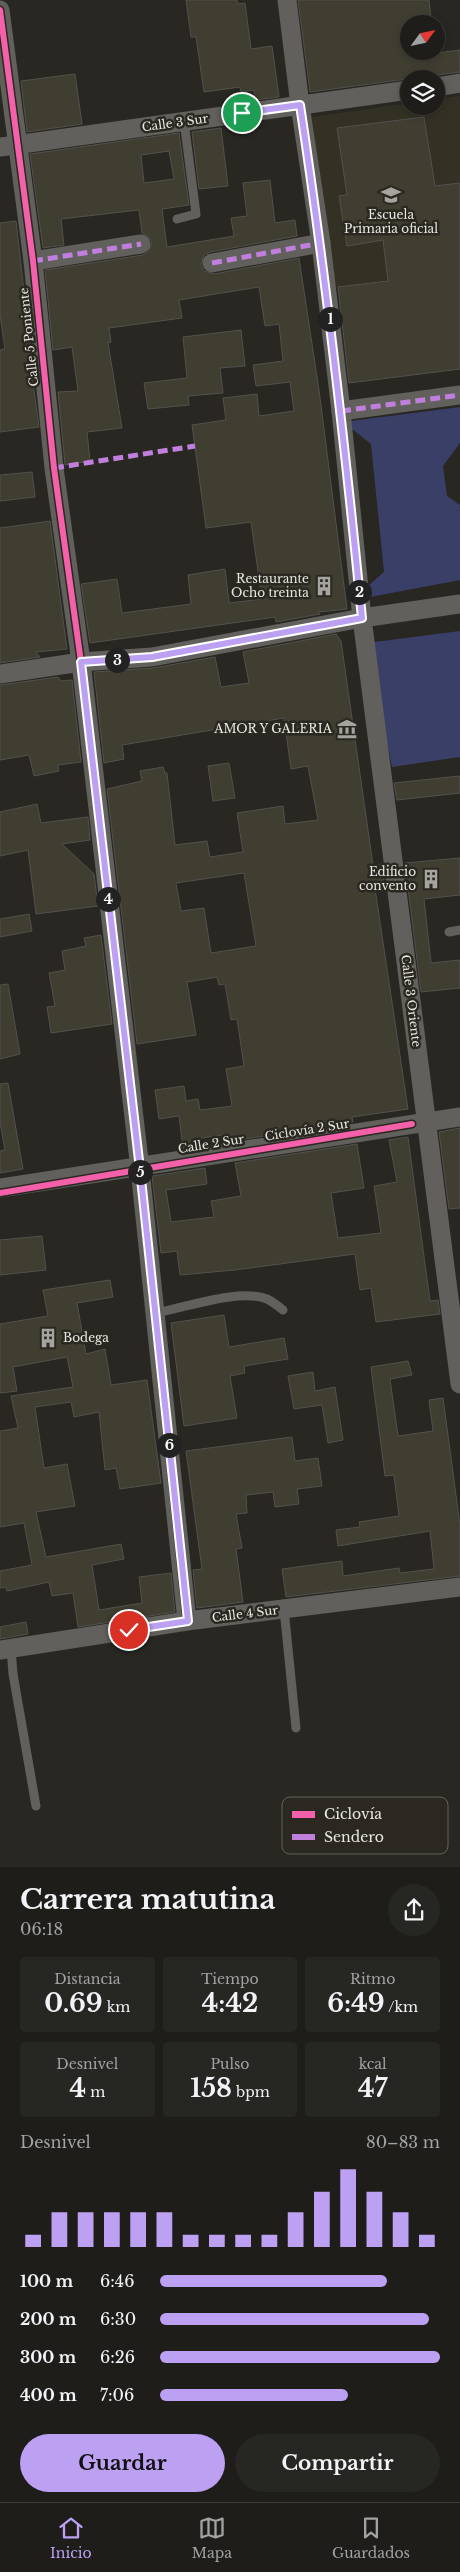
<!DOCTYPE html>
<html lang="es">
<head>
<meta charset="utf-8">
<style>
  :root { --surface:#1e1d1a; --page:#262623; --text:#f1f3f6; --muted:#a1a2a2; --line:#3c3b39; --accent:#bca0f2 }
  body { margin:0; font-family:"Libre Baskerville",serif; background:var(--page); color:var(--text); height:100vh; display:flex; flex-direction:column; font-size:19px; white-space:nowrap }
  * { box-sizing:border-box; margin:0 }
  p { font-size:16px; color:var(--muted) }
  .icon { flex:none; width:28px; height:28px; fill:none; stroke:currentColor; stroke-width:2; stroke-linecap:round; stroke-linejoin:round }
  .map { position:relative; height:1867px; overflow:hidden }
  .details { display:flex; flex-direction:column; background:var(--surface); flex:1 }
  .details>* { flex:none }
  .needle { width:32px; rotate:57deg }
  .controls { position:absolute; left:400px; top:15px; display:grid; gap:10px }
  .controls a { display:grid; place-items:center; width:45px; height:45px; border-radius:50%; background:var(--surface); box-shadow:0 2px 8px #0003,0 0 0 1px var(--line); font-size:25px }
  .pin { position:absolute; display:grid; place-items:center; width:42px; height:42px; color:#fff; margin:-21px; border:2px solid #fff; border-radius:50%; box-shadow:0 1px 5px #0007 }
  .km { position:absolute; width:25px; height:25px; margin:-12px; border-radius:50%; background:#222; color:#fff; font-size:14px; line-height:25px; text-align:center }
  .round { display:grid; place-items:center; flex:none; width:52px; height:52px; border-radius:26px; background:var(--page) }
  .overview { display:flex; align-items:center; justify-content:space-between; height:85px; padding:0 20px }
  h1 { font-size:28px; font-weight:800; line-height:38px }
  .figures { display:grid; grid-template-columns:repeat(3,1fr); gap:8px; height:85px; padding:5px 20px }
  .figures div { display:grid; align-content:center; border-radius:5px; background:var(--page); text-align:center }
  .figures b { font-size:25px; font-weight:800 }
  .figures small { font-size:14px; font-weight:400 }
  .figures p { font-size:14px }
  .chart { height:140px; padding:10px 20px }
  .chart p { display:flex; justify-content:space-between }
  .chart svg { width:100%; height:90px; margin-top:5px; stroke:var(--accent); stroke-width:6 }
  .primary-button { display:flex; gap:10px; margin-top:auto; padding:10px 20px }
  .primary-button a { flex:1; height:58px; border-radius:30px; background:var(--accent); color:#111; font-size:20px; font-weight:800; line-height:58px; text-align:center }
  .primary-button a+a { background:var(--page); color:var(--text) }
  ul { padding:0 20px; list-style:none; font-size:16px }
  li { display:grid; grid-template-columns:80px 60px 1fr; align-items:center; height:38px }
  li i { height:12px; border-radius:6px; background:var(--accent) }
  .dock { display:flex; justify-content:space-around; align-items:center; height:70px; border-top:1px solid var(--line); background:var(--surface); font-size:14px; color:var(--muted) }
  .dock a { display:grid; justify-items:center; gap:2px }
  .dock .selected { color:var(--accent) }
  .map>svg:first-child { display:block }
</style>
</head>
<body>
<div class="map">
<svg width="460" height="1867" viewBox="0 0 460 1867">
  <rect width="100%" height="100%" fill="#282722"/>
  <polygon fill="#333123" points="460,96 460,272 333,288 312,117 409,103 409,106 436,106 436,99"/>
  <g fill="#3a3f67">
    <polygon points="460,407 460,443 443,466 447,496 460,505 460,580 370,597 368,586 384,572 371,444 352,429 351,421"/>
    <polygon points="460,631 460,757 392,767 367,643"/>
  </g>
  <g fill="#403d31" stroke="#52514d" fill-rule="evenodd">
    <polygon points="186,0 237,0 238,4 245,3 251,49 272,46 279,97 255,100 254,90 241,92 240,87 204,92 196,37 191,37"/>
    <polygon points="298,0 429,0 431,19 409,21 409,51 419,51 420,55 460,50 460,72 310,92"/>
    <polygon points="75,74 82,124 27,132 21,81"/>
    <polygon points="424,117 435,186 460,183 460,369 349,383 338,287 388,281 383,240 347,246 339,196 347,195 337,128"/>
    <polygon points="221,128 228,186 199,189 192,132"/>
    <path d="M179,133l10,72 -27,4 5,38 67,-11 -3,-18 16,-2 -4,-33 27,-3 5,43 20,-3 2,16 -87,16 -6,3 -3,10 3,6 10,3 85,-16 20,132 28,219 -28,3 1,2 -44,8 -1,-5 -185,26 -9,-59 36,-5 5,34 69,-9 -3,-29 37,-6 4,34 33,-4 -11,-77 -45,6 -14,-103 34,-5 -3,-22 34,-4 2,22 35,-5 -4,-29 -34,4 -3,-21 30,-4 -4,-37 -14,2 -6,-39 -80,13 3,18 -73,10 2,14 -3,1 14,85 -35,4 3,29 -25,4 -7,-73 20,-1 -6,-44 -19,3 -8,-80 98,-15 5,-3 4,-9 -3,-6 -7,-4 -3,-23 -78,9 3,26 -21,3 -13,-94zM169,151l5,28 -30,4 -3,-28z"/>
    <polygon points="16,221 31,353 29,353 39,427 0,432 0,350 5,349 0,315 0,223"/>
    <polygon points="241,330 245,366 220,368 223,393 188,396 189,405 148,409 144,383 187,378 183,337"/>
    <polygon points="32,472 35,497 0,501 0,475"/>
    <polygon points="50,521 67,649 36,652 40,657 0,663 0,528"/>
    <path d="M336,634l5,7 32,224 9,-1 2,16 -10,2 34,227 -56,8 1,5 -121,19 -2,-7 -29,4 1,7 -19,3 -4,-32 -20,3 -4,-29 29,-4 2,15 12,-2 2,11 32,-4 -6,-37 18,-3 -7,-47 -6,1 -6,-36 -6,1 -2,-8 -30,5 9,53 -59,9 -30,-255 35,-8 -2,-10 23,-4 2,6h2l8,72 32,-4 3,16 33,-5 -6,-39 46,-7 2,18 33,-4 -10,-54 -17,3 -7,-51 -162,27 2,14 -20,4 -10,-91 59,-4 62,-11 6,30 28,-4 -6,-31zM244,873l12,73 -45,7 -7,-45 -23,3 -5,-28z"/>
    <polygon points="58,677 61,681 72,680 81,762 58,765 59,771 34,776 29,755 0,760 0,685"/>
    <polygon points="229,763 235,798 213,801 208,766"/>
    <polygon points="460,776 460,793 397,800 394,783"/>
    <polygon points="37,804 41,823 88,817 90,840 62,844 94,874 98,906 36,914 28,850 0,856 0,812"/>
    <polygon points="460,858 460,895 424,899 431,963 460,960 460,988 421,992 405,863"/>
    <polygon points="29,914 32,931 0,937 0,919"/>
    <polygon points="101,935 112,1024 51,1033 47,1007 55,1006 49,973 65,970 62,951 86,946 84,938"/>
    <polygon points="8,984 20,1054 0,1059 0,985"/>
    <polygon points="8,1083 23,1169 0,1173 0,1151 5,1150 0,1122 0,1084"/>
    <polygon points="460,1128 460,1208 449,1209 439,1132"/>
    <polygon points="408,1137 430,1301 438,1300 440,1314 376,1322 371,1288 360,1290 355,1254 235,1270 180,1275 177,1251 161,1253 152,1176 205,1168 207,1184 166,1190 171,1222 214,1217 211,1201 241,1196 235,1163 357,1144 364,1188 331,1193 338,1238 381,1233 374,1186 397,1182 389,1140"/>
    <polygon points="42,1236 46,1270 0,1275 0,1240"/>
    <polygon points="110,1280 113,1297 77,1303 86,1354 105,1349 111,1385 147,1380 161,1483 120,1489 116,1468 105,1470 99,1412 74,1417 71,1402 35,1407 44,1468 67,1464 75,1506 36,1512 46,1557 121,1544 124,1559 92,1565 99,1610 142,1603 139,1577 171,1573 175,1612 78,1627 73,1593 52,1596 49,1582 7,1591 6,1587 0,1588 0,1571 32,1565 24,1523 0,1527 0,1431 18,1428 11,1396 73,1387 67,1357 13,1367 17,1391 0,1393 0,1324 48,1316 43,1290"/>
    <polygon points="224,1315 229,1347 284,1338 288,1359 244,1366 245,1373 230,1376 237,1418 184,1426 171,1323"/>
    <polygon points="408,1361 412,1375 390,1379 398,1436 433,1431 429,1400 443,1398 460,1525 460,1576 286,1597 282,1569 342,1561 343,1576 399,1568 400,1573 434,1569 430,1531 338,1546 336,1530 360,1527 359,1522 399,1516 394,1475 385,1476 371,1367"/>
    <polygon points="313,1372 315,1391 335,1387 343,1440 328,1443 322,1405 294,1409 288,1376"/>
    <polygon points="292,1437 295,1461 318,1458 322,1486 297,1489 299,1504 275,1507 273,1492 246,1495 247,1513 236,1514 242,1548 236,1549 243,1602 197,1608 193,1570 202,1569 186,1451"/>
    <polygon points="26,1622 28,1634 0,1639 0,1627"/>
  </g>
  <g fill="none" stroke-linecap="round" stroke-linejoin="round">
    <g stroke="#61605c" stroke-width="9">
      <polyline points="177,219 196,214 184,121"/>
      <polyline points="449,932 460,930"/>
      <path d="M155,1313c29,-5 85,-25 112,-14 5,2 11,7 16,11"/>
      <polyline points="284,1609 296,1728"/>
      <polyline points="11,1648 13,1674 36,1806"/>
    </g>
    <g stroke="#61605c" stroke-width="19">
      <polyline points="287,0 300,105 321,243 341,411 362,618 460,1384"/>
      <polyline points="0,10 33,261 54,468 81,662 140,1169 187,1621"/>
      <polyline points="436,87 460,83"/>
      <polyline points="0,147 409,90"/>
      <polyline points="33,261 141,244"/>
      <polyline points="212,263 321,243"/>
      <polyline points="341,411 460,395"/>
      <polyline points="0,674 81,662 152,657 362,618 460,604"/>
      <polyline points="0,1188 460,1117"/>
      <polyline points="0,1650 187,1621 460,1587"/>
    </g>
    <g stroke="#c07fdc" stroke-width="5" stroke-dasharray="10 5" stroke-linecap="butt">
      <polyline points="33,261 141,244"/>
      <polyline points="212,263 321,243"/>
      <polyline points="341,411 460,395"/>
      <polyline points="54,468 195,446"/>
    </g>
    <defs>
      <g id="cycleway">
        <polyline points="0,10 33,261 54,468 81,662 140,1169 187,1621"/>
        <polyline points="0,1193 412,1124"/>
      </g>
    </defs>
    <use href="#cycleway" stroke="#2a2820" stroke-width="9"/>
    <use href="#cycleway" stroke="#f560ab" stroke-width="6"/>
  </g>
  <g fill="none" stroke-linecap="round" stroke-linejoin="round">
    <defs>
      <path id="route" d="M129,1630l59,-9 -48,-452 -59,-507 71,-5 210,-39c-17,-172 -36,-342 -62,-513l-58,8"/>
    </defs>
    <use href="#route" stroke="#fff" stroke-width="10"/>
    <use href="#route" stroke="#bca0f2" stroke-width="6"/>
  </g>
  <defs>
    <symbol id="school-bare" viewBox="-9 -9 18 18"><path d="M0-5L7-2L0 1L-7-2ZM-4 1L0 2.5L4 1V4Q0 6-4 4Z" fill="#a5a49f" stroke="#2a2820" stroke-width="2.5" paint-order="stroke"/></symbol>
    <symbol id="building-bare" viewBox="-9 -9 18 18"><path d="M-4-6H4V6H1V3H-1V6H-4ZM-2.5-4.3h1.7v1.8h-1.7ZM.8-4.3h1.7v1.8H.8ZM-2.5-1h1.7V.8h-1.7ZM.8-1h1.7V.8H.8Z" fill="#a5a49f" stroke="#2a2820" stroke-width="2.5" paint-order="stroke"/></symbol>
    <symbol id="museum-bare" viewBox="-9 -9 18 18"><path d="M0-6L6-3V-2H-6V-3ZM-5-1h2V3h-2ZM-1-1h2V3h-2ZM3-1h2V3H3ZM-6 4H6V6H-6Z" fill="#a5a49f" stroke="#2a2820" stroke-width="2.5" paint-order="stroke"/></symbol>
  </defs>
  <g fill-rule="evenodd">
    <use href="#school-bare" x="377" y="181" width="28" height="28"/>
    <use href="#building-bare" x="310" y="572" width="28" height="28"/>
    <use href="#museum-bare" x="333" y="715" width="28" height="28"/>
    <use href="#building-bare" x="417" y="865" width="28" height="28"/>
    <use href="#building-bare" x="34" y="1324" width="28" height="28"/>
  </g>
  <g text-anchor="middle" stroke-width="5" stroke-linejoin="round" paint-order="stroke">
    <g font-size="12" fill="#e9e7e2" stroke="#2a2820">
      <text transform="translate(175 123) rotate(-8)" y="4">Calle 3 Sur</text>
      <text transform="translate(29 337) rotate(-96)" y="4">Calle 5 Poniente</text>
      <text transform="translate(411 1001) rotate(83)" y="4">Calle 3 Oriente</text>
      <text transform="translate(307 1130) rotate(-9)" y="4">Ciclovía 2 Sur</text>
      <text transform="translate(211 1144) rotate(-9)" y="4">Calle 2 Sur</text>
      <text transform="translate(245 1614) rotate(-7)" y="4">Calle 4 Sur</text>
    </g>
    <g font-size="12" fill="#e9e7e2" stroke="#2a2820" text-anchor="end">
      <text x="391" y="219" text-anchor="middle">Escuela<tspan x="391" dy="14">Primaria oficial</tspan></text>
      <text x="309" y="583">Restaurante<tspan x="309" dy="14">Ocho treinta</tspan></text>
      <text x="332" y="733">AMOR Y GALERIA</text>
      <text x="416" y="876">Edificio<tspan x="416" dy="14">convento</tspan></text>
      <text x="63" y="1342" text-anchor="start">Bodega</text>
    </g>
  </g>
  <rect x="282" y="1797" width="166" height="57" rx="8" fill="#2a2820" stroke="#63615a" stroke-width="1"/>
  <rect x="292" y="1811" width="23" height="7" fill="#f560ab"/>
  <rect x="292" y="1834" width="23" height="6" fill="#c07fdc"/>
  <g font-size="14" fill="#e9e7e2">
    <text x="324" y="1819">Ciclovía</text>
    <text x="324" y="1842">Sendero</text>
  </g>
</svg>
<div class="controls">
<a><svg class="needle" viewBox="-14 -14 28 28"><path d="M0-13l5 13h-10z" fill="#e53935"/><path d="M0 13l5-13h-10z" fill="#a1a2a2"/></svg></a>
<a><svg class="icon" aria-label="layers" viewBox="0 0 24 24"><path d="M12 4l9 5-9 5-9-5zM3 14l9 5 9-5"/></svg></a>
</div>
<div class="pin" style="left:242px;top:113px;background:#1e9e55"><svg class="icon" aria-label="arrive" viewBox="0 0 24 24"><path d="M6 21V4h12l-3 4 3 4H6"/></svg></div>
<div class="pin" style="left:129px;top:1630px;background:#d93025"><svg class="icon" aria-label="check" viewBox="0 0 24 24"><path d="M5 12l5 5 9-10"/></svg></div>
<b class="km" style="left:330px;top:319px">1</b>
<b class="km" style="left:359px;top:592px">2</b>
<b class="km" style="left:117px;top:660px">3</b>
<b class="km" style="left:108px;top:899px">4</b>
<b class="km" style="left:140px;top:1172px">5</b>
<b class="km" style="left:169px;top:1445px">6</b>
</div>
<section class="details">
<div class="overview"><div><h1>Carrera matutina</h1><p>06:18</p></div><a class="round"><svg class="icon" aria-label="share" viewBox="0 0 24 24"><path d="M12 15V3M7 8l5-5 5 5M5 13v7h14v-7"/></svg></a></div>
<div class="figures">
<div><p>Distancia</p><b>0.69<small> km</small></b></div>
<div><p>Tiempo</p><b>4:42</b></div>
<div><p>Ritmo</p><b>6:49<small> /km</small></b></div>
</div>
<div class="figures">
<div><p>Desnivel</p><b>4<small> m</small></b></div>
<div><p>Pulso</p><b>158<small> bpm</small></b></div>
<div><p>kcal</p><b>47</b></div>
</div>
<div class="chart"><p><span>Desnivel</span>80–83 m</p>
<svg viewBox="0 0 160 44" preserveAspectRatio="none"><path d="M5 44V38M15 44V27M25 44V27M35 44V27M45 44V27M55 44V27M65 44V38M75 44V38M85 44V38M95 44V38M105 44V27M115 44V17M125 44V6M135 44V17M145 44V27M155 44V38"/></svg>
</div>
<ul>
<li><b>100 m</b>6:46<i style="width:81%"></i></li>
<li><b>200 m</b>6:30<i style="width:96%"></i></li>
<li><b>300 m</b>6:26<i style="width:100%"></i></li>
<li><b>400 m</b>7:06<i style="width:67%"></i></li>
</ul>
<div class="primary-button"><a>Guardar</a><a>Compartir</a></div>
</section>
<nav class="dock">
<a class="selected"><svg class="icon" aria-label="home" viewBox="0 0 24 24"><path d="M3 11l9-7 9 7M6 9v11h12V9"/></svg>Inicio</a>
<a><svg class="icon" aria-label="map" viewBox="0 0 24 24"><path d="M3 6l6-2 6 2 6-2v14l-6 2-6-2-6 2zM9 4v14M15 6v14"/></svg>Mapa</a>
<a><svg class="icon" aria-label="saved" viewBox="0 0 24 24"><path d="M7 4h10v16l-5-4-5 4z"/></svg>Guardados</a>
</nav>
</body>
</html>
